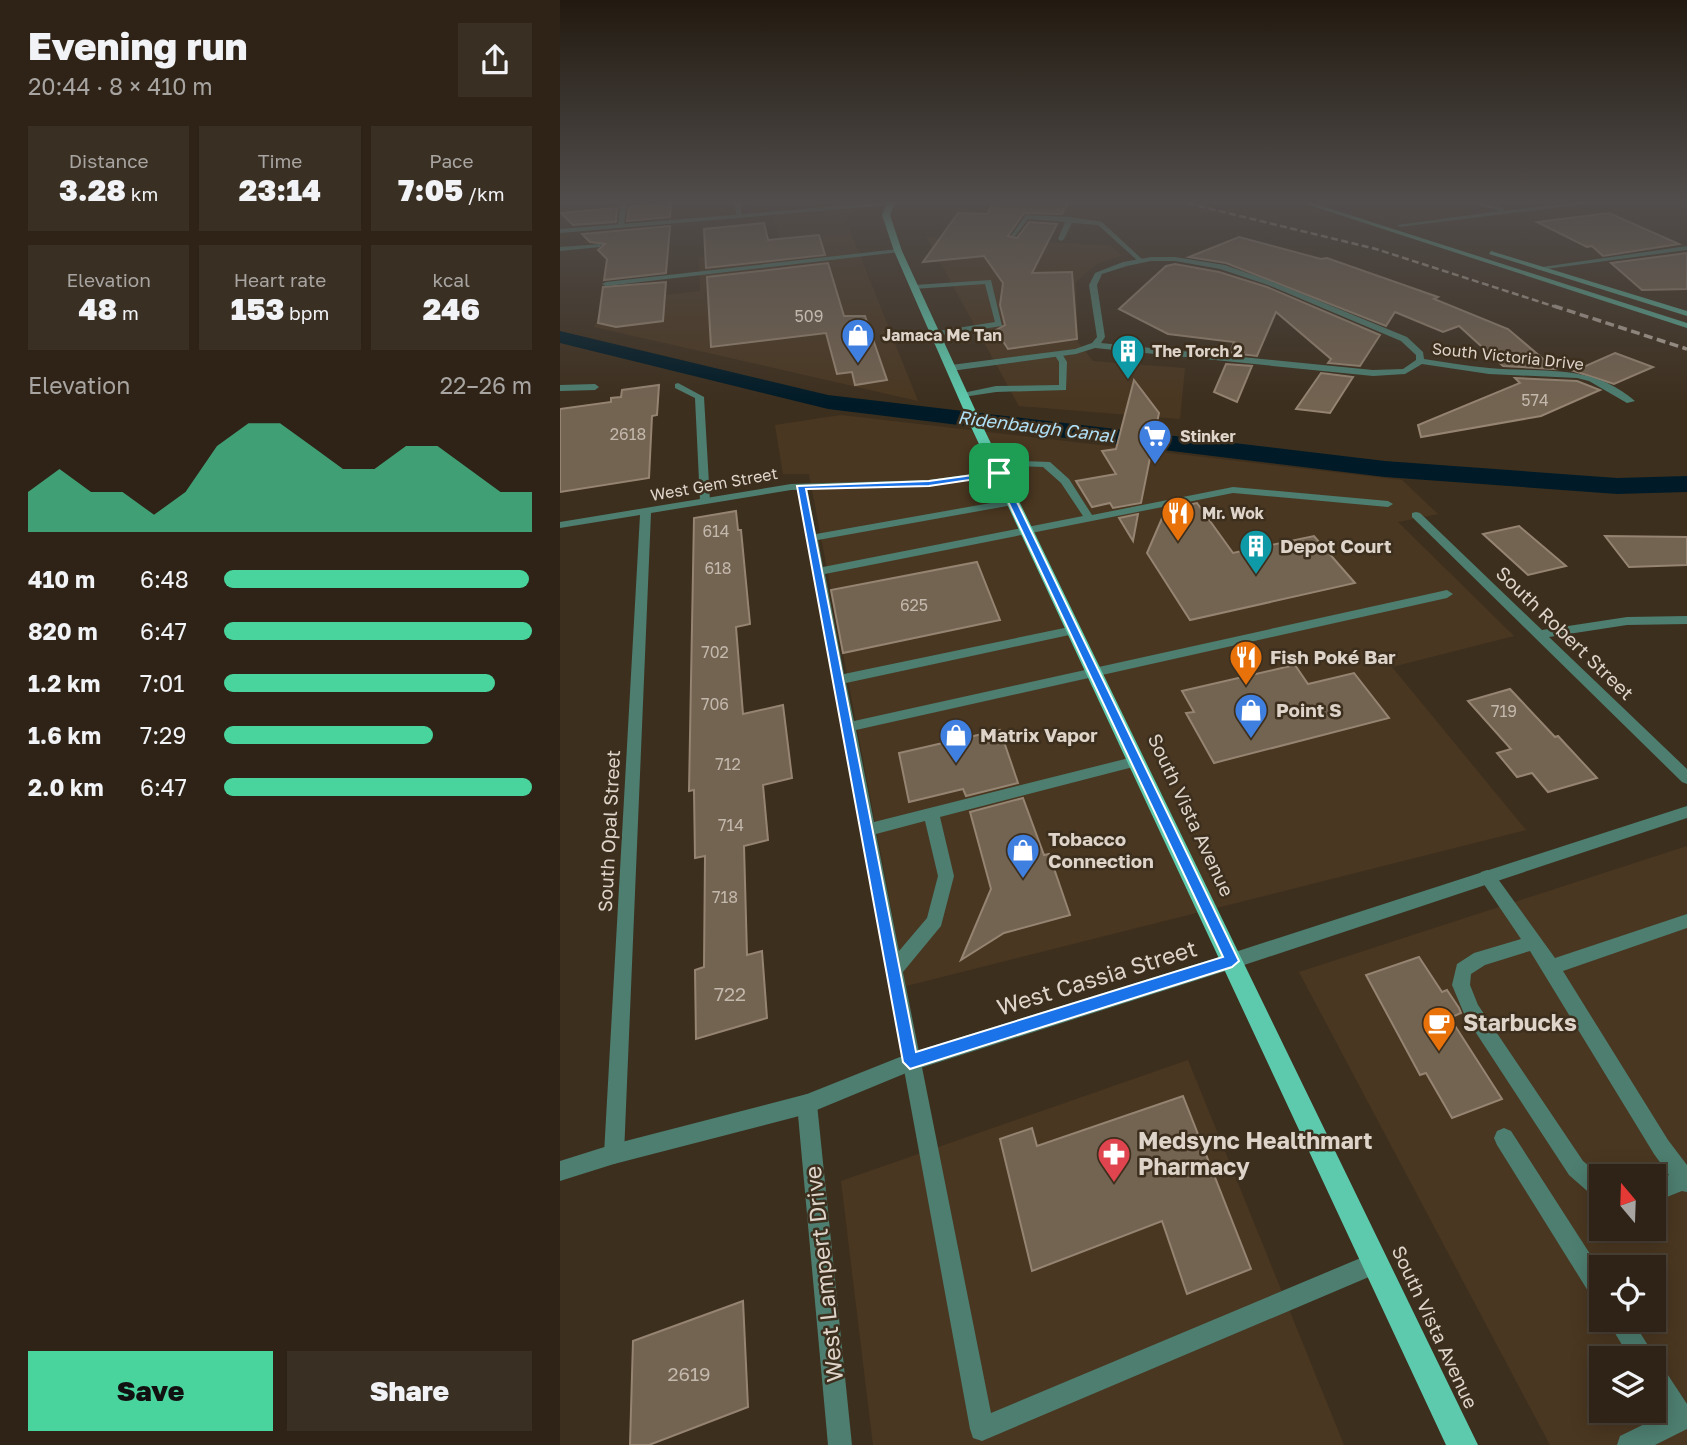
<!DOCTYPE html>
<html lang="en">
<head>
<meta charset="utf-8">
<style>
  :root { --surface:#2e2316; --page:#3a2f23; --text:#f1f3f6; --muted:#a7a4a1; --line:#494035; --accent:#49d49d }
  body { margin:0; font-family:"Golos Text",sans-serif; background:var(--page); color:var(--text); height:100vh; display:flex; flex-direction:column; font-size:26px; white-space:nowrap }
  * { box-sizing:border-box; margin:0 }
  p { font-size:23px; color:var(--muted) }
  .icon { flex:none; width:38px; height:38px; fill:none; stroke:currentColor; stroke-width:2; stroke-linecap:round; stroke-linejoin:round }
  .map { position:relative; flex:1; overflow:hidden }
  .details { display:flex; flex-direction:column; background:var(--surface); width:560px }
  .details>* { flex:none }
  .needle { width:46px; rotate:341deg }
  .fabs { position:absolute; left:1029px; top:1164px; display:grid; gap:14px }
  .fabs a { display:grid; place-items:center; width:77px; height:77px; border-radius:0px; background:var(--surface); box-shadow:0 4px 18px #0003,0 0 0 2px var(--line); font-size:35px }
  .pin { position:absolute; display:grid; place-items:center; width:60px; height:60px; color:#fff; margin:-30px; border-radius:14px; box-shadow:0 4px 10px #0006 }
  .round { display:grid; place-items:center; flex:none; width:74px; height:74px; border-radius:0px; background:var(--page) }
  .head { display:flex; align-items:center; justify-content:space-between; height:119px; padding:0 28px }
  h1 { font-size:38px; font-weight:800; line-height:52px }
  .stats { display:grid; grid-template-columns:repeat(3,1fr); gap:10px; height:119px; padding:7px 28px }
  .stats div { display:grid; align-content:center; border-radius:0px; background:var(--page); text-align:center }
  .stats b { font-size:30px; font-weight:800 }
  .stats small { font-size:19px; font-weight:400 }
  .stats p { font-size:19px }
  .chart { height:196px; padding:14px 28px }
  .chart p { display:flex; justify-content:space-between }
  .chart svg { width:100%; height:126px; margin-top:7px; fill:var(--accent); opacity:.7 }
  .action { display:flex; gap:14px; margin-top:auto; padding:14px 28px }
  .action a { flex:1; height:80px; border-radius:0px; background:var(--accent); color:#111; font-size:28px; font-weight:800; line-height:80px; text-align:center }
  .action a+a { background:var(--page); color:var(--text) }
  ul { padding:0 28px; list-style:none; font-size:23px }
  li { display:grid; grid-template-columns:112px 84px 1fr; align-items:center; height:52px }
  li i { height:18px; border-radius:9px; background:var(--accent) }
  main { display:flex; flex:1; min-height:0 }
  .map>svg:first-child { display:block }
</style>
</head>
<body>
<main>
<section class="details">
<div class="head"><div><h1>Evening run</h1><p>20:44 · 8 × 410 m</p></div><a class="round"><svg class="icon" aria-label="share" viewBox="0 0 24 24"><path d="M12 15V3M7 8l5-5 5 5M5 13v7h14v-7"/></svg></a></div>
<div class="stats">
<div><p>Distance</p><b>3.28<small> km</small></b></div>
<div><p>Time</p><b>23:14</b></div>
<div><p>Pace</p><b>7:05<small> /km</small></b></div>
</div>
<div class="stats">
<div><p>Elevation</p><b>48<small> m</small></b></div>
<div><p>Heart rate</p><b>153<small> bpm</small></b></div>
<div><p>kcal</p><b>246</b></div>
</div>
<div class="chart"><p><span>Elevation</span>22–26 m</p>
<svg viewBox="0 0 160 44" preserveAspectRatio="none"><path d="M0 44V30L10 22L20 30L30 30L40 38L50 30L60 14L70 6L80 6L90 14L100 22L110 22L120 14L130 14L140 22L150 30L160 30V44z"/></svg>
</div>
<ul>
<li><b>410 m</b>6:48<i style="width:99%"></i></li>
<li><b>820 m</b>6:47<i style="width:100%"></i></li>
<li><b>1.2 km</b>7:01<i style="width:88%"></i></li>
<li><b>1.6 km</b>7:29<i style="width:68%"></i></li>
<li><b>2.0 km</b>6:47<i style="width:100%"></i></li>
</ul>
<div class="action"><a>Save</a><a>Share</a></div>
</section>
<div class="map">
<svg width="1127" height="1445" viewBox="0 0 1127 1445">
  <rect width="100%" height="100%" fill="#3d2f1e"/>
  <g fill="#4a3721" fill-rule="evenodd">
    <polygon points="190,201 301,201 286,220 358,401 34,327 43,307 72,299 140,291 139,257 221,248 212,205 191,206"/>
    <polygon points="366,237 550,245 562,256 538,263 516,282 518,342 533,361 625,368 620,419 459,406"/>
    <polygon points="281,415 842,480 878,514 838,522 954,636 832,667 966,830 346,986 249,474 223,474 215,425"/>
    <path d="M1127,846v599h-137l-251,-473zM1041,1176h53v52h-53zM1041,1267h53v53h-53zM1041,1358h53v52h-53z"/>
    <polygon points="628,1060 784,1445 313,1445 281,1181"/>
  </g>
  <g fill="none" stroke-linecap="round" stroke-linejoin="round">
    <polygon fill="#001b27" fill-rule="evenodd" points="0,331 268,395 825,461 1057,478 1127,476 1127,492 1057,494 825,477 268,409 0,343"/>
  </g>
  <g fill="#736351" stroke="#958471" stroke-width="2">
    <polygon points="435,201 509,201 502,214 464,213 448,236 457,238 469,222 497,224 472,273 512,272 517,339 448,349 436,330 445,325 440,305 443,283 424,256 363,262 398,213 427,214"/>
    <polygon points="111,203 110,217 67,221 69,207"/>
    <polygon points="57,208 56,222 13,225 1,213"/>
    <polygon points="1049,213 1119,244 1043,256 1032,246 1027,247 977,222"/>
    <polygon points="204,223 208,240 259,235 265,255 146,268 144,229"/>
    <polygon points="110,226 106,273 44,280 47,259 38,250 45,244 30,242 22,234"/>
    <polygon points="679,237 761,259 767,258 878,297 874,299 948,329 995,369 943,366 899,326 883,332 835,312 826,326 666,263 629,257"/>
    <polygon points="1127,253 1127,289 1082,290 1051,263"/>
    <polygon points="268,263 284,316 305,316 327,380 295,385 292,372 277,374 266,333 151,347 147,277"/>
    <polygon points="615,264 659,272 707,287 820,335 800,366 768,363 771,359 716,312 697,356 670,353 674,342 608,334 559,309 606,266"/>
    <polygon points="106,282 103,321 56,327 38,323 43,287"/>
    <polygon points="1055,353 1093,367 1054,384 1014,371"/>
    <polygon points="666,364 692,366 677,402 654,392"/>
    <polygon points="761,373 793,377 770,413 736,409"/>
    <polygon points="955,378 1017,381 1040,390 981,416 861,437 858,425 960,383"/>
    <polygon points="574,380 599,413 581,503 553,508 550,503 532,507 516,481 556,474 542,451 556,449"/>
    <polygon points="99,385 97,415 92,416 89,478 0,492 0,409 51,402 51,398 61,397 62,390"/>
    <polygon points="637,503 673,553 754,536 795,583 630,620 587,553 606,509"/>
    <polygon points="176,511 178,530 181,530 190,624 176,627 183,714 223,705 232,778 203,785 208,840 184,846 187,955 202,951 207,1018 136,1039 135,970 144,967 145,856 135,858 134,790 129,791 134,518"/>
    <polygon points="578,514 573,541 559,518"/>
    <polygon points="959,526 1006,566 968,575 923,534"/>
    <polygon points="1045,536 1127,537 1127,565 1069,567"/>
    <polygon points="417,562 440,620 283,653 271,590"/>
    <polygon points="735,665 748,684 794,673 829,718 654,763 626,713 634,712 622,691"/>
    <polygon points="950,689 995,737 998,736 1037,778 988,792 972,773 957,777 937,753 951,749 908,701"/>
    <polygon points="440,730 458,783 406,796 403,789 349,802 339,753"/>
    <polygon points="463,798 484,855 489,854 510,915 444,933 401,960 431,889 410,812"/>
    <polygon points="859,957 882,992 887,990 899,1008 901,1013 890,1018 942,1099 892,1118 866,1073 860,1075 806,975"/>
    <polygon points="623,1096 691,1269 627,1294 602,1221 472,1271 440,1139 472,1128 477,1146"/>
    <polygon points="183,1301 188,1407 89,1445 70,1445 73,1341"/>
  </g>
  <g fill="none" stroke-linecap="round" stroke-linejoin="round">
    <g fill="#4d7e70" fill-rule="evenodd">
      <polygon points="61,201 67,201 64,225 61,227 58,225"/>
      <polygon points="466,215 510,217 542,222 583,260 578,261 538,225 512,223 504,239 501,241 498,239 505,222 468,219 455,236 451,236"/>
      <polygon points="42,244 40,247 0,251 0,247"/>
      <polygon points="431,280 442,326 375,336 371,334 372,332 435,322 425,284 354,289 350,287 354,285"/>
      <polygon points="495,352 501,352 507,362 506,390 436,392 403,397 398,394 436,386 499,385 499,362 494,354"/>
      <polygon points="118,383 144,397 150,501 145,504 140,501 135,398 115,388 115,384"/>
      <path d="M435,460l55,2 19,17 23,36 141,-28 155,14 5,3 -5,3 -155,-14 -408,81 19,100 230,-48 6,4 -6,4 -228,49 8,38 593,-131 6,4 -6,4 -591,132 18,92 263,-66 5,1 2,4 -2,4 -5,1 -197,51 14,59 -13,50 -38,46 88,441 384,-161 8,3 3,8 -3,8 -401,170 -9,-3 -3,-9 -173,-942 5,-3 5,3 9,47 197,-35 5,3 -5,3 -195,35 5,27 260,-51 -22,-33 -18,-16 -52,-2v-4zM365,821l13,55 -11,42 -28,33 -23,-117z"/>
      <polygon points="927,870 933,872 995,958 1127,914 1127,928 1003,971 1108,1140 1127,1165 1127,1192 1122,1191 1094,1202 1094,1182 1109,1175 1094,1154 970,951 925,965 911,974 910,985 918,1005 1023,1161 1041,1176 1041,1200 1034,1197 1009,1175 905,1016 892,985 897,964 914,953 961,939 919,877 921,872"/>
      <polygon points="944,1128 951,1131 1041,1271 1041,1302 1033,1299 937,1145 934,1138 937,1131"/>
      <polygon points="1047,1320 1072,1320 1096,1358 1094,1362 1102,1366 1127,1404 1127,1429 1095,1445 1057,1445 1060,1436 1105,1414 1094,1396 1094,1358 1070,1358"/>
    </g>
    <g fill="#4d7e70" fill-rule="evenodd">
      <polygon points="175,201 181,201 181,215 176,214"/>
      <polygon points="906,201 915,201 944,209 944,211 1032,201 1049,201 840,227 837,225 940,211"/>
      <polygon points="1127,246 1127,250 979,270 975,268"/>
      <polygon points="338,249 340,252 46,286 42,284 46,282"/>
      <path d="M591,257h24l50,8 48,17 134,55 16,15 1,7c22,3 43,7 65,9 53,5 102,-5 146,33l-8,2 -38,-22 -12,-3 -88,-4 -67,-10 -17,10 -32,2 -278,-28 -19,6 -125,17 -4,-3 4,-3 124,-16 17,-6 5,-6 -8,-52 6,-12 28,-11zM591,261h24l45,8 48,16 133,56 15,14v5l-13,9 -30,1 -272,-27 4,-6 -8,-52 5,-11 25,-8z"/>
      <polygon points="0,385 35,384 39,387 35,390 0,391"/>
      <polygon points="439,470 444,473 443,475 369,486 231,490 91,513 64,1154 61,1161 54,1164 47,1161 44,1154 80,515 0,528 0,522 231,484 369,480"/>
      <polygon points="856,512 860,513 982,630 1067,617 1127,616 1127,624 1067,625 989,637 1127,769 1127,784 1122,782 852,517 852,513"/>
      <polygon points="247,1094 254,1097 257,1104 292,1445 268,1445 237,1104 240,1097"/>
    </g>
    <g fill="#4d7e70" fill-rule="evenodd">
      <polygon points="332,202 330,205 0,233 0,229"/>
      <polygon points="1127,806 1127,818 672,969 351,1071 247,1114 54,1164 0,1181 0,1161 54,1144 247,1094 350,1053 672,953"/>
    </g>
    <g fill="#57a992" fill-rule="evenodd">
      <polygon points="737,201 746,201 1127,323 1127,328"/>
      <polygon points="931,251 1127,311 1127,316 929,254"/>
    </g>
    <polygon fill="#5dcaad" fill-rule="evenodd" points="328,201 336,201 330,215 342,251 424,429 918,1445 886,1445 412,429 334,251 322,215"/>
    <polyline stroke="#aea397" stroke-width="2.5" stroke-dasharray="7 3.5" stroke-linecap="butt" points="618,201 816,249 999,308"/>
    <polyline stroke="#aea397" stroke-width="3.5" stroke-dasharray="9 4.5" stroke-linecap="butt" points="994,306 1127,349"/>
  </g>
  <linearGradient id="sky" x2="0" y2="1"><stop stop-color="#221a10"/><stop offset="0.5" stop-color="#514d4c"/><stop offset="1" stop-color="#514d4c" stop-opacity="0"/></linearGradient>
  <rect width="1127" height="403" fill="url(#sky)"/>
  <path fill="#1a73e8" stroke="#fff" stroke-width="2" fill-rule="evenodd" d="M442,471l237,490 -7,6 -322,102 -7,-7 -106,-576 132,-5zM436,476l227,481 -307,95 -110,-563 123,-3z"/>
  <defs>
    <symbol id="shop-pin" viewBox="-11 -11 22 30"><path d="M0 17L-7.5 6A9.5 9.5 0 1 1 7.5 6Z" fill="#3f7fe0" stroke="#3d2f1e"/><path d="M-5-2.5h2.3a2.7 3.5 0 0 1 5.4 0H5L5.5 6h-11ZM-1.5-2.5h3a1.5 2.3 0 0 0-3 0Z" fill="#fff"/></symbol>
    <symbol id="building-pin" viewBox="-11 -11 22 30"><path d="M0 17L-7.5 6A9.5 9.5 0 1 1 7.5 6Z" fill="#0f9aa8" stroke="#3d2f1e"/><path d="M-4-6H4V6H1V3H-1V6H-4ZM-2.5-4.3h1.7v1.8h-1.7ZM.8-4.3h1.7v1.8H.8ZM-2.5-1h1.7V.8h-1.7ZM.8-1h1.7V.8H.8Z" fill="#fff"/></symbol>
    <symbol id="supermarket-pin" viewBox="-11 -11 22 30"><path d="M0 17L-7.5 6A9.5 9.5 0 1 1 7.5 6Z" fill="#3f7fe0" stroke="#3d2f1e"/><path d="M-6-5.5h2.5l.6 2H6L4.5 2H-2.5L-4.4-4H-6ZM-1.5 3.2a1.3 1.3 0 1 0 .1 0ZM3 3.2a1.3 1.3 0 1 0 .1 0Z" fill="#fff"/></symbol>
    <symbol id="restaurant-pin" viewBox="-11 -11 22 30"><path d="M0 17L-7.5 6A9.5 9.5 0 1 1 7.5 6Z" fill="#e8710a" stroke="#3d2f1e"/><path d="M-5-6h1v4h1v-4h1v4h1v-4h1v5L-1.5 .5V6h-2V.5L-5-1ZM5-6V6H3V1.5H1.5Q1.5-4 5-6Z" fill="#fff"/></symbol>
    <symbol id="cafe-pin" viewBox="-11 -11 22 30"><path d="M0 17L-7.5 6A9.5 9.5 0 1 1 7.5 6Z" fill="#e8710a" stroke="#3d2f1e"/><path d="M-5.5-4.5H6V0H3Q3 3.5 0 3.5H-2.5Q-5.5 3.5-5.5 0ZM3-3.2v2h1.7v-2ZM-6 4.5H4V6H-6Z" fill="#fff"/></symbol>
    <symbol id="pharmacy-pin" viewBox="-11 -11 22 30"><path d="M0 17L-7.5 6A9.5 9.5 0 1 1 7.5 6Z" fill="#e0444e" stroke="#3d2f1e"/><path d="M-2-6h4v4h4v4h-4v4h-4v-4h-4v-4h4Z" fill="#fff"/></symbol>
  </defs>
  <g fill-rule="evenodd">
    <use href="#shop-pin" x="279" y="316" width="38" height="52"/>
    <use href="#building-pin" x="549" y="332" width="38" height="52"/>
    <use href="#supermarket-pin" x="576" y="417" width="38" height="52"/>
    <use href="#restaurant-pin" x="599" y="494" width="38" height="52"/>
    <use href="#building-pin" x="677" y="527" width="38" height="52"/>
    <use href="#restaurant-pin" x="667" y="638" width="38" height="52"/>
    <use href="#shop-pin" x="672" y="691" width="38" height="52"/>
    <use href="#shop-pin" x="377" y="716" width="38" height="52"/>
    <use href="#shop-pin" x="444" y="831" width="38" height="52"/>
    <use href="#cafe-pin" x="860" y="1004" width="38" height="52"/>
    <use href="#pharmacy-pin" x="535" y="1135" width="38" height="52"/>
  </g>
  <g text-anchor="middle" stroke-width="5" stroke-linejoin="round" paint-order="stroke">
    <g font-size="16" fill="#c3b8ac">
      <text x="249" y="322">509</text>
      <text x="975" y="406">574</text>
      <text x="68" y="440">2618</text>
      <text x="156" y="537">614</text>
      <text x="158" y="574">618</text>
      <text x="354" y="611">625</text>
      <text x="155" y="658">702</text>
      <text x="155" y="710">706</text>
      <text x="944" y="717">719</text>
      <text x="168" y="770">712</text>
      <text x="171" y="831">714</text>
      <text x="165" y="903">718</text>
    </g>
    <g font-size="16" font-weight="bold" fill="#ded4ca" stroke="#3d2f1e" text-anchor="start">
      <text x="322" y="341">Jamaca Me Tan</text>
      <text x="592" y="357">The Torch 2</text>
      <text x="620" y="442">Stinker</text>
      <text x="642" y="519">Mr. Wok</text>
    </g>
    <g font-size="16" fill="#ded4ca" stroke="#3d2f1e">
      <text transform="translate(948 356) rotate(6)" y="6">South Victoria Drive</text>
      <text transform="translate(154 484) rotate(-10)" y="6">West Gem Street</text>
    </g>
    <g font-size="18" font-style="italic" fill="#afe0f7" stroke="#3d2f1e">
      <text transform="translate(476 427) rotate(7)" y="6">Ridenbaugh Canal</text>
    </g>
    <g font-size="19" font-weight="bold" fill="#ded4ca" stroke="#3d2f1e" text-anchor="start">
      <text x="720" y="553">Depot Court</text>
      <text x="710" y="664">Fish Poké Bar</text>
      <text x="716" y="717">Point S</text>
      <text x="420" y="742">Matrix Vapor</text>
      <text x="488" y="846">Tobacco<tspan x="488" dy="22">Connection</tspan></text>
    </g>
    <g font-size="19" fill="#ded4ca" stroke="#3d2f1e">
      <text transform="translate(1005 633) rotate(44)" y="7">South Robert Street</text>
      <text transform="translate(631 815) rotate(65)" y="7">South Vista Avenue</text>
      <text transform="translate(49 831) rotate(-87)" y="7">South Opal Street</text>
      <text transform="translate(875 1327) rotate(65)" y="7">South Vista Avenue</text>
    </g>
    <g font-size="19" fill="#c3b8ac">
      <text x="170" y="1001">722</text>
      <text x="129" y="1381">2619</text>
    </g>
    <g font-size="23" fill="#ded4ca" stroke="#3d2f1e">
      <text transform="translate(537 978) rotate(-17)" y="8">West Cassia Street</text>
      <text transform="translate(264 1274) rotate(-96)" y="8">West Lampert Drive</text>
    </g>
    <g font-size="23" font-weight="bold" fill="#ded4ca" stroke="#3d2f1e" text-anchor="start">
      <text x="903" y="1031">Starbucks</text>
      <text x="578" y="1149">Medsync Healthmart<tspan x="578" dy="26">Pharmacy</tspan></text>
    </g>
  </g>
</svg>
<div class="fabs">
<a><svg class="needle" viewBox="-14 -14 28 28"><path d="M0-13l5 13h-10z" fill="#e53935"/><path d="M0 13l5-13h-10z" fill="#a7a4a1"/></svg></a>
<a><svg class="icon" aria-label="locate" viewBox="0 0 24 24"><circle cx="12" cy="12" r="6"/><path d="M12 2v4M12 18v4M2 12h4M18 12h4"/></svg></a>
<a><svg class="icon" aria-label="layers" viewBox="0 0 24 24"><path d="M12 4l9 5-9 5-9-5zM3 14l9 5 9-5"/></svg></a>
</div>
<div class="pin" style="left:439px;top:473px;background:#1e9e55"><svg class="icon" aria-label="arrive" viewBox="0 0 24 24"><path d="M6 21V4h12l-3 4 3 4H6"/></svg></div>
</div>
</main>
</body>
</html>
